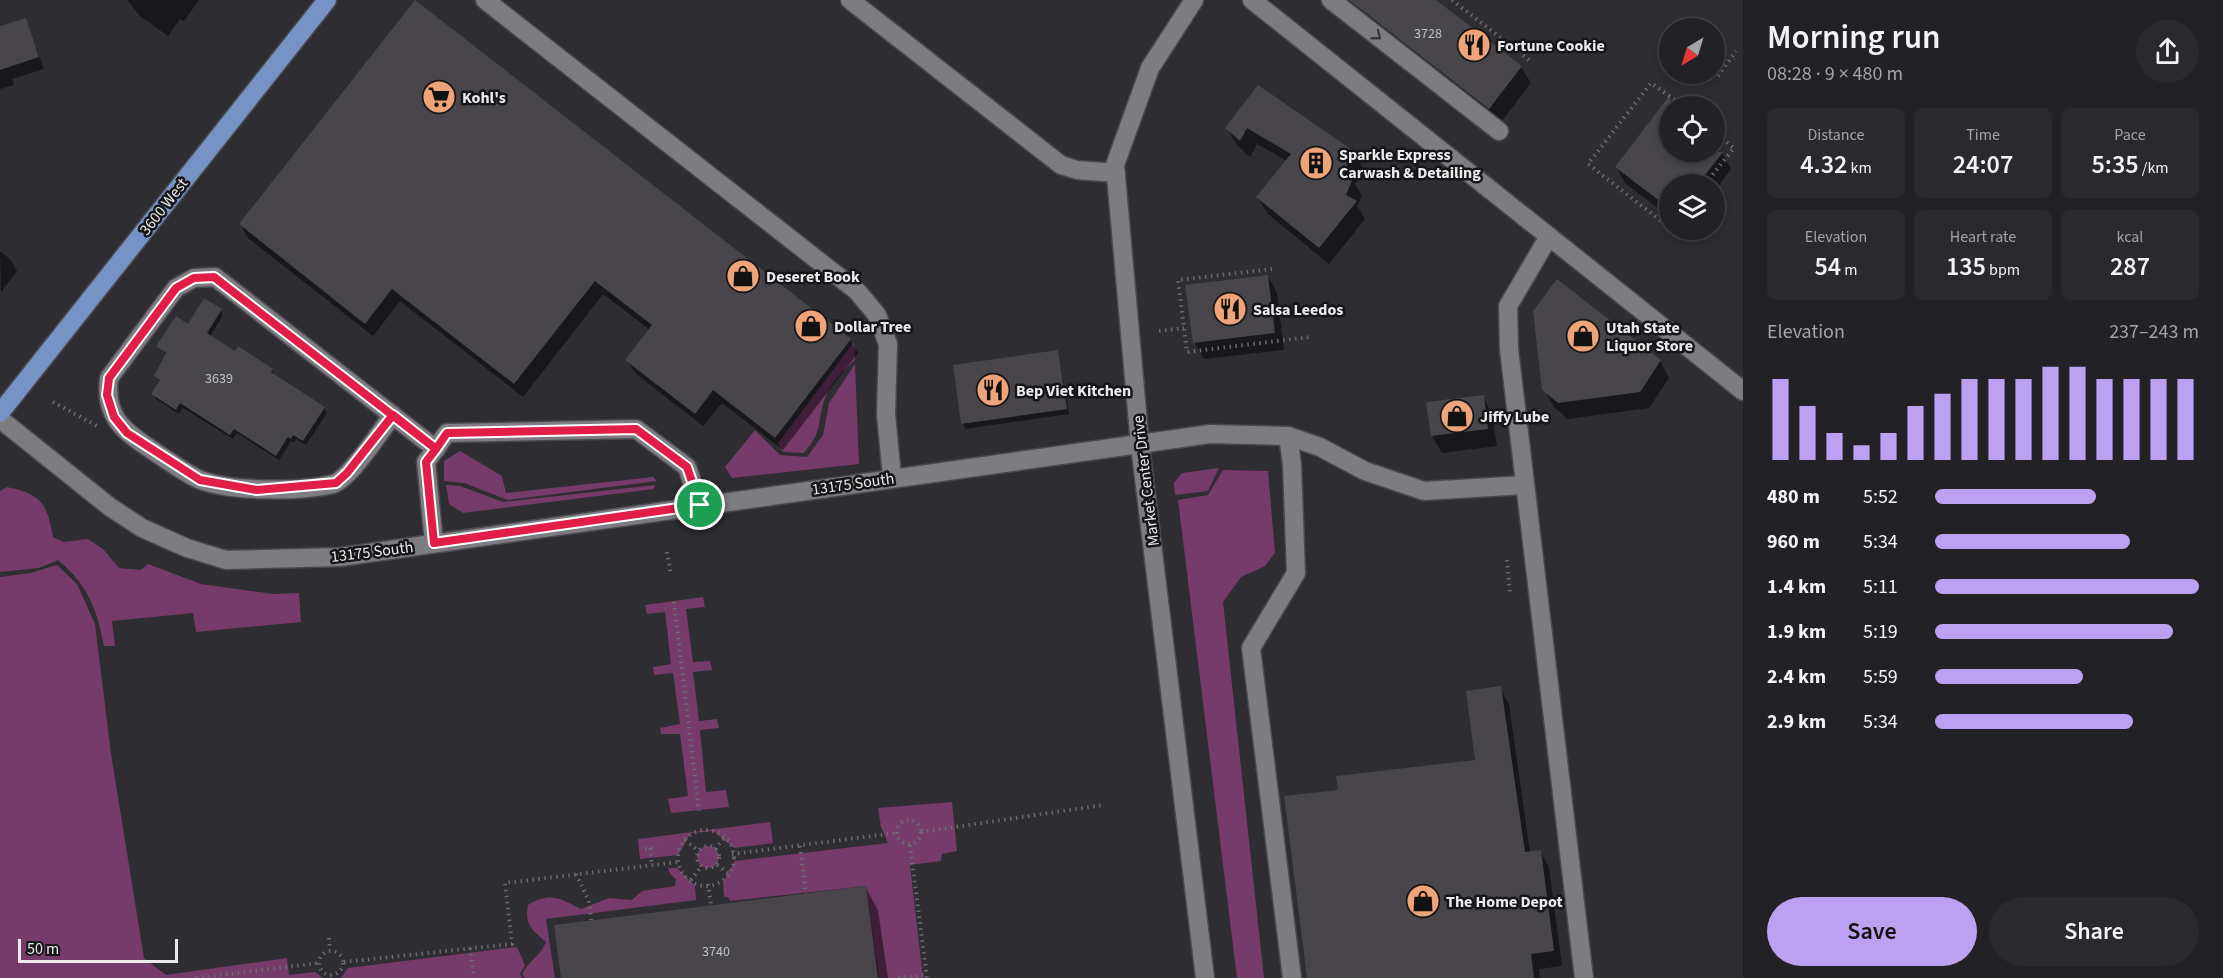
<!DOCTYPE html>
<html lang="en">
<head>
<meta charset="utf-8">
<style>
  :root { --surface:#222226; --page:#2a2a2e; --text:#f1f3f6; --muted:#a2a4a7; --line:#3f3f43; --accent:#bca0f2 }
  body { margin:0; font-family:"Source Sans 3",sans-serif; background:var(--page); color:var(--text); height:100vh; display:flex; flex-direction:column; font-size:22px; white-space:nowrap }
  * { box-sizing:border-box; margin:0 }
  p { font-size:20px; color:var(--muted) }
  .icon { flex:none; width:33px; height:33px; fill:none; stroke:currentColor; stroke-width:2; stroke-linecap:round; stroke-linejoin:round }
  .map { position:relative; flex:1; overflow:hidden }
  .panel { display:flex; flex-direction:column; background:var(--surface); width:480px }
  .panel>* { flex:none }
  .needle { width:39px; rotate:218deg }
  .fabs { position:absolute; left:1659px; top:18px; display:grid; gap:12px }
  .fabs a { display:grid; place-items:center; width:66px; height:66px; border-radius:50%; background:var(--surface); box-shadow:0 3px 9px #0003,0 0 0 2px var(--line); font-size:30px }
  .scale { position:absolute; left:18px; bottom:15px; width:160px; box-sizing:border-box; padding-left:6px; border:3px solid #ebebee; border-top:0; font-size:16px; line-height:21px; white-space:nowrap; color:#ebebee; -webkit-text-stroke:4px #161618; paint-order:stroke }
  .pin { position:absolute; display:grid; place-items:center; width:51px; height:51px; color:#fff; margin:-26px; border:3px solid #fff; border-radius:50%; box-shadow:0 2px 6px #0007 }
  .round { display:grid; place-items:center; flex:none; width:63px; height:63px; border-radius:32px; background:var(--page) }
  .headline { display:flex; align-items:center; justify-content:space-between; height:102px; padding:0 24px }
  h1 { font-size:33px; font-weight:600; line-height:45px }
  .metrics { display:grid; grid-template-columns:repeat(3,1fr); gap:9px; height:102px; padding:6px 24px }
  .metrics div { display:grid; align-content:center; border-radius:9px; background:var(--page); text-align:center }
  .metrics b { font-size:26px; font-weight:600 }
  .metrics small { font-size:16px; font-weight:400 }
  .metrics p { font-size:16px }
  .chart { height:168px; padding:12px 24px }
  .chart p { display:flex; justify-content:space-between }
  .chart svg { width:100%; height:108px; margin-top:6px; stroke:var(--accent); stroke-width:6 }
  .button { display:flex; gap:12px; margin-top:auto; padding:12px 24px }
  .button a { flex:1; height:69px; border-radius:36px; background:var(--accent); color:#111; font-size:24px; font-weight:600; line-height:69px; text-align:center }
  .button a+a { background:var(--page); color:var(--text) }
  ul { padding:0 24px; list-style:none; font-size:20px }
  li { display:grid; grid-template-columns:96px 72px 1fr; align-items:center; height:45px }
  li i { height:15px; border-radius:8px; background:var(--accent) }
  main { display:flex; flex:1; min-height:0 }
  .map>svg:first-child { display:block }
</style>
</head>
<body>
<main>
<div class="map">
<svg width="1743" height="978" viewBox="0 0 1743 978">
  <rect width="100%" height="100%" fill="#2d2d32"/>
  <g fill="#763b6a">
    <path d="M854,342l1,18c-12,11 -27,26 -31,41 -8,26 0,27 -20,52l-21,-1 -5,-9z"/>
    <polygon points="855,364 859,464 732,478 725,467 755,430 780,455 807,457 823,435 829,403"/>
    <polygon points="460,451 502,476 506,493 653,477 657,481 508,500 464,483 444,481 444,461"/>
    <polygon points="1219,468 1208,491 1175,495 1174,483 1182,473"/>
    <polygon points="1223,470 1268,471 1275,553 1265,566 1241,577 1223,602 1264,978 1237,978 1178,500 1208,495"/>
    <polygon points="446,485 460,486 503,502 655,485 654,489 463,513 449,504"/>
    <path d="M7,487c34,7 40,16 46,50l10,5 25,-3 15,10 16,19 22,2 7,-6 53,20 72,10 26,-1 2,29 -105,10 -3,-19 -81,8 3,25h-11c-7,-37 -16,-61 -46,-86l-19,8 -39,4v-81z"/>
    <polygon points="57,565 77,584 95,624 111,754 144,958 166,975 287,958 289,975 315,972 323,978 0,978 0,577 31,573"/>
    <polygon points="703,597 705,607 686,609 693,662 710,661 712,670 693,672 699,721 717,719 719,728 700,730 706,792 726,790 729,807 671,813 668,799 688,796 680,734 661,734 660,728 680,724 673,673 654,675 653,667 671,664 665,612 647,614 645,605"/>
    <polygon points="952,802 957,851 942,854 941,861 910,865 923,978 879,978 866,886 730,901 728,897 724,897 723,882 735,861 888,843 881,827 878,808"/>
    <polygon points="770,822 773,843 734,848 713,831 691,833 678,855 640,859 638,839"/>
    <circle cx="708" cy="857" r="11"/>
    <path d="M668,868h9l18,17 1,15 -150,19 9,59h-30l-3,-4c7,-13 19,-19 24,-32 -14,-12 -22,-18 -18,-37 22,-13 31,-7 53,4l28,-11 23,2 10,-9 33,-5 1,-7 -6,-5z"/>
    <polygon points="517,947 525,965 520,974 522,978 341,978 348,968"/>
  </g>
  <g fill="#0007">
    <polygon points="127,0 199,0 184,21 180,19 168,36 140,16"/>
    <polygon points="1329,0 1434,0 1521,67 1531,83 1499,125"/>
    <polygon points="415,2 850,340 858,353 783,450 722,403 703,426 635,373 627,360 650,330 603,294 523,397 400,301 373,336 248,238 240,224"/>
    <polygon points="26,20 44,69 12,79 14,85 0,89 0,28"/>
    <polygon points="1258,87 1354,153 1364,170 1355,184 1362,196 1357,206 1365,219 1329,264 1268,214 1258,197 1287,161 1257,144 1250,157 1237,145 1227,129"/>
    <polygon points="1714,147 1722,153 1731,169 1714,192 1714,184 1670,184 1670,217 1626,184 1616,167 1670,152 1714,152"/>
    <polygon points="0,251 11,260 17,271 1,292"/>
    <polygon points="1268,276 1277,293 1284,350 1204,359 1194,342"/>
    <polygon points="220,310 223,315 210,337 236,353 272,370 275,375 324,408 327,413 306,445 296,439 294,443 291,441 279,460 237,433 233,439 183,408 179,414 156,399 153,394 160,382 156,376 167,355 158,346 189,326"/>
    <polygon points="1058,351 1069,414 965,429 963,424"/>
    <polygon points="1660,361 1669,378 1649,408 1568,419 1554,407 1544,390"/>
    <polygon points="1483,397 1492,414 1497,446 1442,453 1432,436 1428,404"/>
    <polygon points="1500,688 1509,704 1530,853 1540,852 1549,867 1562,966 1539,969 1540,978 1309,978 1340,791 1476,762"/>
    <polygon points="866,888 878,910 888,978 563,978"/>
  </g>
  <g fill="#49464b">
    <polygon points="415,0 851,339 775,438 713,390 695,414 625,360 652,325 595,281 514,384 392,289 365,324 239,224"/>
    <polygon points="1349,0 1436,0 1522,66 1489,109"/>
    <polygon points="26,18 39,57 0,70 0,26"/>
    <polygon points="1258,85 1355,152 1343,173 1353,178 1346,195 1357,201 1319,248 1256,197 1291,154 1247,128 1240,141 1225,128"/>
    <polygon points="1670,95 1670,152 1723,152 1698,184 1670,184 1670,209 1615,167"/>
    <polygon points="1268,275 1275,333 1193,343 1185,285"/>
    <polygon points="1557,279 1661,360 1640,392 1558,403 1542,390 1533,311"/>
    <polygon points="204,298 222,309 207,333 235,351 238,346 273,369 271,372 325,407 303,441 293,435 291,439 288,437 276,456 234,429 230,435 180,403 176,410 151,394 160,380 154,376 166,353 156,346 176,316 188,324"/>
    <polygon points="1058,350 1067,409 961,424 953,365"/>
    <polygon points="1484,395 1488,429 1431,436 1426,402"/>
    <polygon points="1501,686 1525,852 1541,850 1554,951 1531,954 1534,978 1307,978 1284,796 1338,790 1336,776 1475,760 1466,691"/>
    <polygon points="866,886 878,978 561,978 554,925"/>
  </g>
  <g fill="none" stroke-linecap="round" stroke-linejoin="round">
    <defs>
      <g id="minor">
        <polyline points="485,0 857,291 877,315 888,344 886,414 892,477"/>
        <polyline points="850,0 1061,165 1077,170 1116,173"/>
        <polyline points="1194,0 1150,68 1115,165 1140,445 1205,978"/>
        <polyline points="1252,0 1743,391"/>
        <polyline points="1331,0 1499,131"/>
        <polyline points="1548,238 1508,306 1509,349 1584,978"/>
        <path d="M393,415c-12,15 -43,64 -60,69 -32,8 -104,8 -135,-5 -16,-8 -31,-19 -46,-29 -30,-20 -48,-34 -43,-72l67,-90 18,-10 21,-1 221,172"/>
        <polyline points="0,419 110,507 142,528 187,548 226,560 340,557 1210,434 1288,436 1320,447 1365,471 1424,491 1525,485"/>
        <polyline points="1288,436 1292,465 1296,573 1251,648 1292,978"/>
        <polyline points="434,543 426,462 447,433 636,429 687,467 700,505"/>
      </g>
      <polyline id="major" points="0,413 327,0"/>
    </defs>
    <use href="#minor" stroke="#49494d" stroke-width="21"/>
    <use href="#major" stroke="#49494d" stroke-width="21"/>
    <g stroke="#6c6c70" stroke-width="4" stroke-dasharray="1.5 4.5" stroke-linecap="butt">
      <polyline points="1452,0 1529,60"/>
      <polyline points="1718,76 1736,51"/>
      <polyline points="1705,184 1734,148 1714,132"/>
      <polyline points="1670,228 1588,164 1651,83 1683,106"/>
      <polyline points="1272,269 1178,280 1187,352 1310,337"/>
      <polyline points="1159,331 1184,328"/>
      <polyline points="53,402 97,426"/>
      <polyline points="667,552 671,575"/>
      <polyline points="1507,560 1510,594"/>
      <polyline points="674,602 699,811"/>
      <circle cx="909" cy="832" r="12"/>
      <circle cx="706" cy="858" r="28"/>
      <polyline points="921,832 1103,805"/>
      <polyline points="685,840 699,851"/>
      <polyline points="910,845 927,978"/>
      <circle cx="708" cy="857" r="11"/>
      <polyline points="800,846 806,894"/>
      <polyline points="650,848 652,865"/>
      <polyline points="645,849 657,847"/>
      <polyline points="715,849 724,838"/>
      <polyline points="732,854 896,833"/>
      <polyline points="717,865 728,873"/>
      <polyline points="576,874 589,901 591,920"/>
      <polyline points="691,880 701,867"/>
      <polyline points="708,884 711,905"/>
      <polyline points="329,938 330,950"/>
      <polyline points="470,948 474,978"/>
      <circle cx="331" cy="963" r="12"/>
      <polyline points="344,962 512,944 505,883 679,862"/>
      <polyline points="196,978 319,963"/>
      <polyline points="898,978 927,975"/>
    </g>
    <use href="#minor" stroke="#7c7c81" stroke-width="18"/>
    <use href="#major" stroke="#7792c4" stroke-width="18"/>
  </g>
  <defs><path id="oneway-chevron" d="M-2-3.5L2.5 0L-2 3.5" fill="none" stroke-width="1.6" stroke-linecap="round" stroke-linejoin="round" transform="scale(1.5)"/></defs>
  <use stroke="#3a3a3d" href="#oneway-chevron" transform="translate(1377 36) rotate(38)"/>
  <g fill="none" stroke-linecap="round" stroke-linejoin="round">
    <defs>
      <polyline id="route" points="700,505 687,467 636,429 447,433 436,449 214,277 194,278 176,288 109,378 107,395 114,417 127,433 200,480 257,490 336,483 347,473 393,415 436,449 426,462 434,543 700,505"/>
    </defs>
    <use href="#route" stroke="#fff" stroke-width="12"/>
    <use href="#route" stroke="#e11d48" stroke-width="8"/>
  </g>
  <defs>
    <symbol id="restaurant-disc" viewBox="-11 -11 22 22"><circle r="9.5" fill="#efa378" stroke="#161618"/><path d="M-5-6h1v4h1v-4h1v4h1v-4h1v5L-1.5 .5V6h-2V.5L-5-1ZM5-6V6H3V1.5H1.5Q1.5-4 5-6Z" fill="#111"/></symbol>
    <symbol id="supermarket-disc" viewBox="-11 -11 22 22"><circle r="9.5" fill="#efa378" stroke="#161618"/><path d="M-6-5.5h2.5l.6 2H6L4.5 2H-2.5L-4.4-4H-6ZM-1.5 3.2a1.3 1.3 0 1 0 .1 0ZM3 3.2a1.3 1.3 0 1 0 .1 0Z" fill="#111"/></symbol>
    <symbol id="building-disc" viewBox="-11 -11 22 22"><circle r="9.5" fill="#efa378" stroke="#161618"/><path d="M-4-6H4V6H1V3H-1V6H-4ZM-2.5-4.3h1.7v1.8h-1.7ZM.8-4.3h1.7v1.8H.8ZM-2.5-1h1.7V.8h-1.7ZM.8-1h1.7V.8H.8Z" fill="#111"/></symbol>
    <symbol id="shop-disc" viewBox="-11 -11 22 22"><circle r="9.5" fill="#efa378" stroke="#161618"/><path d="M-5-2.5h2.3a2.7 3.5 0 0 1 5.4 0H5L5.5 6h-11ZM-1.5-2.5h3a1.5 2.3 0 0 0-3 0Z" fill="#111"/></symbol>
  </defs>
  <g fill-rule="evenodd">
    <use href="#restaurant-disc" x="1455" y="26" width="38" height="38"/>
    <use href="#supermarket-disc" x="420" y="78" width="38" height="38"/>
    <use href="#building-disc" x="1297" y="144" width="38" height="38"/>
    <use href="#shop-disc" x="724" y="257" width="38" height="38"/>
    <use href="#restaurant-disc" x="1211" y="290" width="38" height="38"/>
    <use href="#shop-disc" x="792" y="307" width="38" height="38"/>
    <use href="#shop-disc" x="1564" y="317" width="38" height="38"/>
    <use href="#restaurant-disc" x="974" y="371" width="38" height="38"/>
    <use href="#shop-disc" x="1438" y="397" width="38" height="38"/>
    <use href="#shop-disc" x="1404" y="882" width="38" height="38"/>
  </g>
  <g text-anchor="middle" stroke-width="5" stroke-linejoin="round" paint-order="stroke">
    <g font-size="14" fill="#c2c2c5">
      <text x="1428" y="38">3728</text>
      <text x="219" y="383">3639</text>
      <text x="716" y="956">3740</text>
    </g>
    <g font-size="16" font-weight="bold" fill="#ebebee" stroke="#161618" text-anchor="start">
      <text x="1497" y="51">Fortune Cookie</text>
      <text x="462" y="103">Kohl's</text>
      <text x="1339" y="160">Sparkle Express<tspan x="1339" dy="18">Carwash &amp; Detailing</tspan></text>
      <text x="766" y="282">Deseret Book</text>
      <text x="1253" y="315">Salsa Leedos</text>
      <text x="834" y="332">Dollar Tree</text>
      <text x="1606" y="333">Utah State<tspan x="1606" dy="18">Liquor Store</tspan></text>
      <text x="1016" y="396">Bep Viet Kitchen</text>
      <text x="1480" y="422">Jiffy Lube</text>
      <text x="1446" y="907">The Home Depot</text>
    </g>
    <g font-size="16" fill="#ebebee" stroke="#161618">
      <text transform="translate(163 206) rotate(-52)" y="6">3600 West</text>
      <text transform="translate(1145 481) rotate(-97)" y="6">Market Center Drive</text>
      <text transform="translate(853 483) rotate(-8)" y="6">13175 South</text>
      <text transform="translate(372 551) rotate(-7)" y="6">13175 South</text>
    </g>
  </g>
</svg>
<div class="fabs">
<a><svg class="needle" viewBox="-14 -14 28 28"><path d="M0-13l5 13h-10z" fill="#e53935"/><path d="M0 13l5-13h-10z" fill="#a2a4a7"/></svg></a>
<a><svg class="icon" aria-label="locate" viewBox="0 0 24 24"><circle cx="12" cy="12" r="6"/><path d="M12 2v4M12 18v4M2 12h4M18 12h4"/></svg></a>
<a><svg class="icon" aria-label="layers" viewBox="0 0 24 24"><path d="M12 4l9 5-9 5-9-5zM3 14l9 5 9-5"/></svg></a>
</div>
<div class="scale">50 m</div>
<div class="pin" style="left:700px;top:505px;background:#1e9e55"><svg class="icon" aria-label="arrive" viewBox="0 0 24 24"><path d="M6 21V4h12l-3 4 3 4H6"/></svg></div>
</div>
<section class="panel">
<div class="headline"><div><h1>Morning run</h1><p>08:28 · 9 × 480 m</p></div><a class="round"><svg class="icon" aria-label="share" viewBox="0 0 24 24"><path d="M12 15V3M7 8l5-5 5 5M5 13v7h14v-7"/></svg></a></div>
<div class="metrics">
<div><p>Distance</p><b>4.32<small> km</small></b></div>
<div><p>Time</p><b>24:07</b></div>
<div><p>Pace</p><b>5:35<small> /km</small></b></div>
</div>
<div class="metrics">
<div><p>Elevation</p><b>54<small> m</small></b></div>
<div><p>Heart rate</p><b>135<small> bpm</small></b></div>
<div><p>kcal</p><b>287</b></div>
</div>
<div class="chart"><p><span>Elevation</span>237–243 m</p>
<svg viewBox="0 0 160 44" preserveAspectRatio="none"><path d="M5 44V11M15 44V22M25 44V33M35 44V38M45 44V33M55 44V22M65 44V17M75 44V11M85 44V11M95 44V11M105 44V6M115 44V6M125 44V11M135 44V11M145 44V11M155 44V11"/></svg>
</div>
<ul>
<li><b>480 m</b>5:52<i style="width:61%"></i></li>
<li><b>960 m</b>5:34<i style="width:74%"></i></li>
<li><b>1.4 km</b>5:11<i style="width:100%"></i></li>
<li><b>1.9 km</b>5:19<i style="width:90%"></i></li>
<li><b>2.4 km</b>5:59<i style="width:56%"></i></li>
<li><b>2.9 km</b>5:34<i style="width:75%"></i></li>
</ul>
<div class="button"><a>Save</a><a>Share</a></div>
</section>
</main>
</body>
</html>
